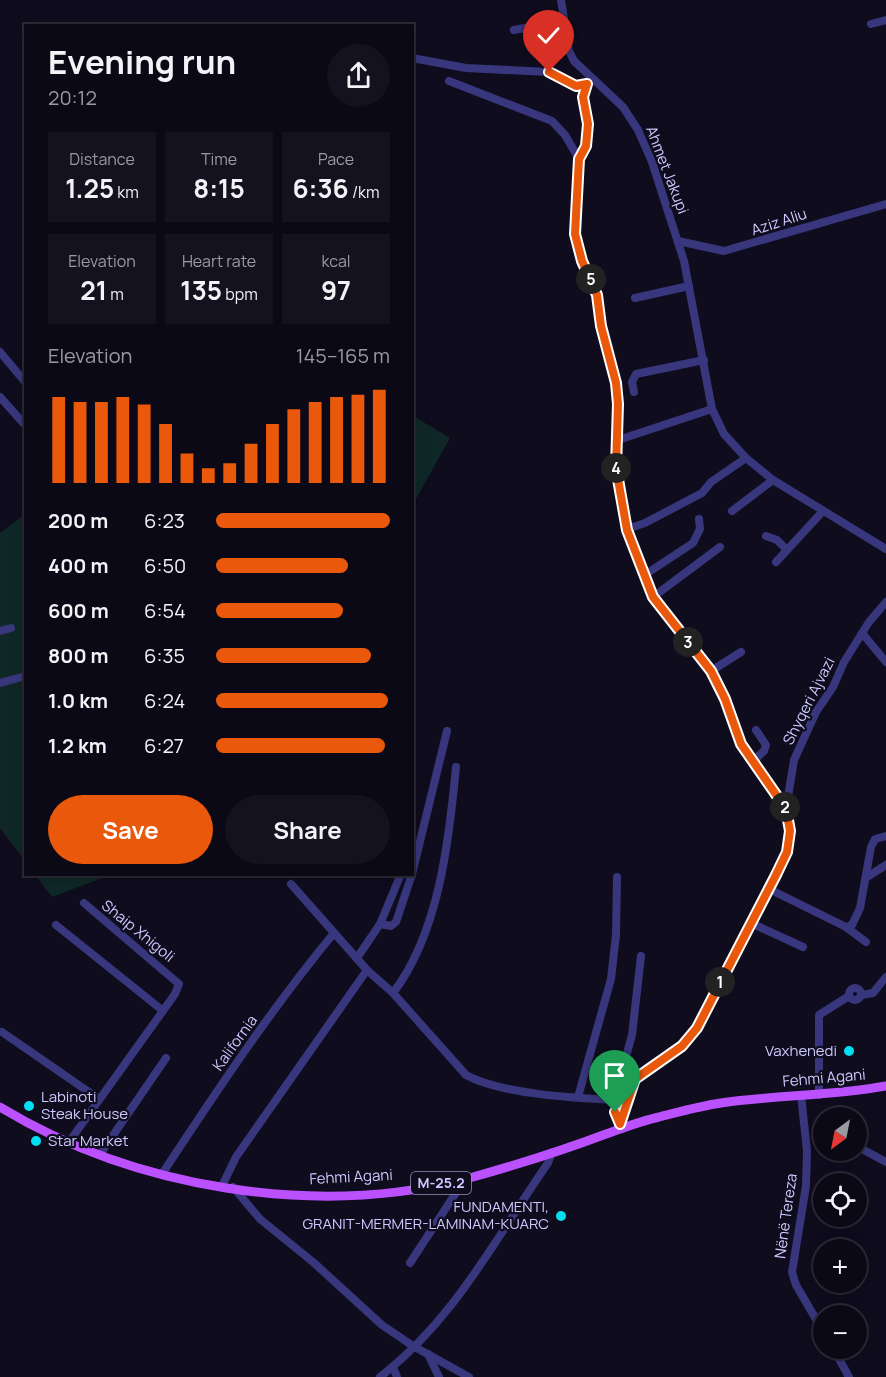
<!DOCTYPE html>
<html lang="en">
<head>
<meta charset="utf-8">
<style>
  :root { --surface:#0b0916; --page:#14121f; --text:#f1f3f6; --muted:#9a9aa1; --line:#2b2a35; --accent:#ea580c }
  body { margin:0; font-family:Manrope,sans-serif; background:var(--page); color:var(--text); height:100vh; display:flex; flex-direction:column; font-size:22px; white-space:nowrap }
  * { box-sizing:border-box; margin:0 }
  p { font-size:20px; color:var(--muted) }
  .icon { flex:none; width:33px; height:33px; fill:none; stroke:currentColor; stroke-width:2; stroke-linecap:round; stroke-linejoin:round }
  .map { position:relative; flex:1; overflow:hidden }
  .panel { position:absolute; left:24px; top:24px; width:390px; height:852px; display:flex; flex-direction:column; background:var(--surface); border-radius:0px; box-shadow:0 3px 15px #0003,0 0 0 2px var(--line) }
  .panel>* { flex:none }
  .needle { width:39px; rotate:212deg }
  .tools { position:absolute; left:813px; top:1107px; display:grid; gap:12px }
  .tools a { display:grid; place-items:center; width:54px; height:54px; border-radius:50%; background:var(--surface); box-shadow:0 3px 15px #0003,0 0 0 2px var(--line); font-size:30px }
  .pin { position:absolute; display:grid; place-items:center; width:51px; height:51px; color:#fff; margin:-62px -26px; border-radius:50% 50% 50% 0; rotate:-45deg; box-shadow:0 0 6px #0007 }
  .pin .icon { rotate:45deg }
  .km { position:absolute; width:30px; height:30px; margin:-15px; border-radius:50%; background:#222; color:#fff; font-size:16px; line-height:30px; text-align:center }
  .round { display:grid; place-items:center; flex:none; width:63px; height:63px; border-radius:32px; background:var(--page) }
  .head { display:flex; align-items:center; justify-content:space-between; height:102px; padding:0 24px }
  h1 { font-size:33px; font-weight:700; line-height:45px }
  .figures { display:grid; grid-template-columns:repeat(3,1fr); gap:9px; height:102px; padding:6px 24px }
  .figures div { display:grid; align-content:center; border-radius:0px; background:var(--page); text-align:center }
  .figures b { font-size:26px; font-weight:700 }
  .figures small { font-size:16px; font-weight:400 }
  .figures p { font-size:16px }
  .chart { height:168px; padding:12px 24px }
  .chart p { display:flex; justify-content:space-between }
  .chart svg { width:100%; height:108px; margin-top:6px; stroke:var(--accent); stroke-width:6 }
  .cta { display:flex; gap:12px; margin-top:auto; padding:12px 24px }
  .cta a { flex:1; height:69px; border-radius:36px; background:var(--accent); color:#fff; font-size:24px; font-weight:700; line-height:69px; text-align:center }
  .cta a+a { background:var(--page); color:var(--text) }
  ul { padding:0 24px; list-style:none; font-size:20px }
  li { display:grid; grid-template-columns:96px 72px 1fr; align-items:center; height:45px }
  li i { height:15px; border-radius:8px; background:var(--accent) }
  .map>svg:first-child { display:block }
</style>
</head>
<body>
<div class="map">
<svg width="886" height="1377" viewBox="0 0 886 1377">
  <rect width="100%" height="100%" fill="#0f0c1e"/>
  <g fill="#0f2827">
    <polygon points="413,416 450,438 413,504"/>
    <polygon points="25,514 25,861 0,828 0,533"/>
    <polygon points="35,875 110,875 52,897"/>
  </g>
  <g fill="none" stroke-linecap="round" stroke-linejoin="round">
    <g stroke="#38377d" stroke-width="8">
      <polyline points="561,0 569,51 574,61 623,107 638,130 652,162 684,261 712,409 724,434 746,458 773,480 886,549"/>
      <polyline points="871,24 886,20"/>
      <polyline points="514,30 564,21"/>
      <polyline points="412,58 466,68 549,72 576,85 587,84"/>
      <polyline points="592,79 587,84 583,97 588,124 586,146 579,159 575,234 581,261 597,295 601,326 616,383 618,404 616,468 627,529 653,597 711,671 725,699 741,744 786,809"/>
      <polyline points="449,81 552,121 565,135 579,159"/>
      <polyline points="678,241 724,251 886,204"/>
      <polyline points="635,298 689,286"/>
      <polyline points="0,352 26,383"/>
      <polyline points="634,392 632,382 636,374 704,360"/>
      <polyline points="0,397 26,426"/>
      <polyline points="618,440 712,409"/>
      <polyline points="732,511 773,480"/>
      <polyline points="627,529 645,523 702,493 711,482 746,458"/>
      <polyline points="766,536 777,540 787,550"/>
      <polyline points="776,562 823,511"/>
      <polyline points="643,576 693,543 700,529 699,519"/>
      <polyline points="653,597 720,547"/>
      <polyline points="0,631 11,628"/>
      <polyline points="862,633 886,662"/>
      <polyline points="711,671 741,652"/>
      <polyline points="0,683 26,676"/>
      <polyline points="752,762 764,751 766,745 756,730"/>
      <polyline points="412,874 447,731"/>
      <polyline points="867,877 886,865"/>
      <path d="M291,884l76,86 26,23 73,82c34,19 109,23 148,25"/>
      <polyline points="769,889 846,927 852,925 860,908 871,847 875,839 886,836"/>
      <polyline points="751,923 803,947"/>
      <polyline points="380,924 401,874"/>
      <polyline points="56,925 162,1010"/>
      <polyline points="846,927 866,942"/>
      <polyline points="357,958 380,924 391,926 396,922 412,874"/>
      <circle cx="855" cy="994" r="6"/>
      <path d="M393,993c46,-60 56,-152 63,-226"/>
      <polyline points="861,995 873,993 886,977"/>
      <polyline points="2,1032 99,1099"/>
      <polyline points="801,1095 807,1151 806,1186 792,1272 796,1285 824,1333"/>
      <polyline points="819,1095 819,1015 849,996"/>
      <polyline points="578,1097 611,979 616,935 617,877"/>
      <polyline points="620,1124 615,1112 614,1100 632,1035 641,956"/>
      <polyline points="621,1129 629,1091 635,1079 682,1046 697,1028 776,875 787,852 790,831 786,809 794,760 816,712 833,687 844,662 869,622 886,602"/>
      <polyline points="69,1142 175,994 179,984 84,903"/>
      <polyline points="862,1149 886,1162"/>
      <polyline points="101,1153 166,1058"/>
      <path d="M162,1174c54,-82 109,-165 172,-241"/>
      <polyline points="222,1186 236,1157 367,970"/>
      <polyline points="233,1187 260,1219 313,1262 382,1325 413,1346 469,1377"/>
      <polyline points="410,1263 465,1179"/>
      <polyline points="833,1348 849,1377"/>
      <polyline points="428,1354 439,1377"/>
      <polyline points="393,1367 397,1377"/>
      <path d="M380,1377c75,-58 115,-138 168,-214l4,-11"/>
    </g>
    <path stroke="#bb50ff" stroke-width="9" d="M0,1107c134,81 314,111 466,72 47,-13 95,-28 140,-45 17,-6 35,-13 53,-17 20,-5 41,-11 62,-14 55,-8 111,-7 165,-17"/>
  </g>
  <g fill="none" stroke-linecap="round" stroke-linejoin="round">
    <defs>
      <polyline id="route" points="549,72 576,86 587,84 583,97 588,124 586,146 579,159 575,234 582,261 597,295 601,326 616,383 618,404 616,468 627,530 653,597 711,671 725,699 741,744 786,809 790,831 787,852 776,875 697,1028 682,1046 635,1079 620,1124 615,1112"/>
    </defs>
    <use href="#route" stroke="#fff" stroke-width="12"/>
    <use href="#route" stroke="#ea580c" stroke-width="8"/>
  </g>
  <g fill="#00dff4" stroke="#0f0c1e" stroke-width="2">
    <circle cx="849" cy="1051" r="6"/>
    <circle cx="29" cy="1106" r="6"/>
    <circle cx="36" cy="1141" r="6"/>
    <circle cx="561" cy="1216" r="6"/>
  </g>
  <g text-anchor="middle" stroke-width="4.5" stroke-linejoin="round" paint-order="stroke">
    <rect fill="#0f0c1e" stroke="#9590bc" stroke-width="1.5" x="411" y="1172" width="60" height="22" rx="4.5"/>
    <g font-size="14" font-weight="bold" fill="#cec9ff">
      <text x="441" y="1188">M-25.2</text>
    </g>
    <g font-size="15" fill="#cec9ff" stroke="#0f0c1e">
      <text transform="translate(667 170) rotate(69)" y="5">Ahmet Jakupi</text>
      <text transform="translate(779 222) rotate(-18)" y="5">Aziz Aliu</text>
      <text transform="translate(809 701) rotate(-63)" y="5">Shyqeri Ajvazi</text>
      <text transform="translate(138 931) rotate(39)" y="5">Shaip Xhigoli</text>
      <text transform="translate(235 1043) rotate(-54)" y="5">Kalifornia</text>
      <text transform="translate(824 1078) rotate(-5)" y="5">Fehmi Agani</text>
      <text transform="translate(351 1177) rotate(-3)" y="5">Fehmi Agani</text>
      <text transform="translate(786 1216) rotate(-82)" y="5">Nënë Tereza</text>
    </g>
    <g font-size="15" fill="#cec9ff" stroke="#0f0c1e" text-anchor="end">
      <text x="837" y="1056">Vaxhenedi</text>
      <text x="41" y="1102" text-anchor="start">Labinoti<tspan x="41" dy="17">Steak House</tspan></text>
      <text x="48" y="1146" text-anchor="start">Star Market</text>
      <text x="549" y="1212">FUNDAMENTI,<tspan x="549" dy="17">GRANIT-MERMER-LAMINAM-KUARC</tspan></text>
    </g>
  </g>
</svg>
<div class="tools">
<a><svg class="needle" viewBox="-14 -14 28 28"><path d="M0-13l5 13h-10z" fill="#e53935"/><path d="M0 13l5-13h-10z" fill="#9a9aa1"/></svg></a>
<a><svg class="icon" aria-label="locate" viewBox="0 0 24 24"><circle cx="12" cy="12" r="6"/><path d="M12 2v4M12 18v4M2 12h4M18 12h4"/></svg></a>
<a>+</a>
<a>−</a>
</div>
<div class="pin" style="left:615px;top:1112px;background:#1e9e55"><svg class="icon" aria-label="arrive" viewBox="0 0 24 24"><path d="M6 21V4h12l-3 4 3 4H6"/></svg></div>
<div class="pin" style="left:549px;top:72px;background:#d93025"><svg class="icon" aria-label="check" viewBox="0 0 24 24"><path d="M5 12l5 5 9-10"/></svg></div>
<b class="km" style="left:720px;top:982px">1</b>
<b class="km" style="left:785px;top:807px">2</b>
<b class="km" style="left:688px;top:642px">3</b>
<b class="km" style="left:616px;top:468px">4</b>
<b class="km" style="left:591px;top:279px">5</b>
<section class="panel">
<div class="head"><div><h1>Evening run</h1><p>20:12</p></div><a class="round"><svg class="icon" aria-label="share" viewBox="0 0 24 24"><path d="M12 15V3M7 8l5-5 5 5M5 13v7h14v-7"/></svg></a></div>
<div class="figures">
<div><p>Distance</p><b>1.25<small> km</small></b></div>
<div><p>Time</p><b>8:15</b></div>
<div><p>Pace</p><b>6:36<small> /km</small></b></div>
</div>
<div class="figures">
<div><p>Elevation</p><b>21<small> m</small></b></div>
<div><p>Heart rate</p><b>135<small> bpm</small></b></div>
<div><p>kcal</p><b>97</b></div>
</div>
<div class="chart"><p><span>Elevation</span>145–165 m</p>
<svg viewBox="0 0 160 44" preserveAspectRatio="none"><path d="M5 44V9M15 44V11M25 44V11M35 44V9M45 44V12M55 44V20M65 44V32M75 44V38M85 44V36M95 44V28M105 44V20M115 44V14M125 44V11M135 44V9M145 44V8M155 44V6"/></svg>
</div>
<ul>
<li><b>200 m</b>6:23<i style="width:100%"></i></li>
<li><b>400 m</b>6:50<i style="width:76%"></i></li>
<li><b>600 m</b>6:54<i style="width:73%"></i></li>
<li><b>800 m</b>6:35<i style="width:89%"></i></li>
<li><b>1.0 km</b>6:24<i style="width:99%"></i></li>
<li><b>1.2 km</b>6:27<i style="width:97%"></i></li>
</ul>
<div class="cta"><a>Save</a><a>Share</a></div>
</section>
</div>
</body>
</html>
